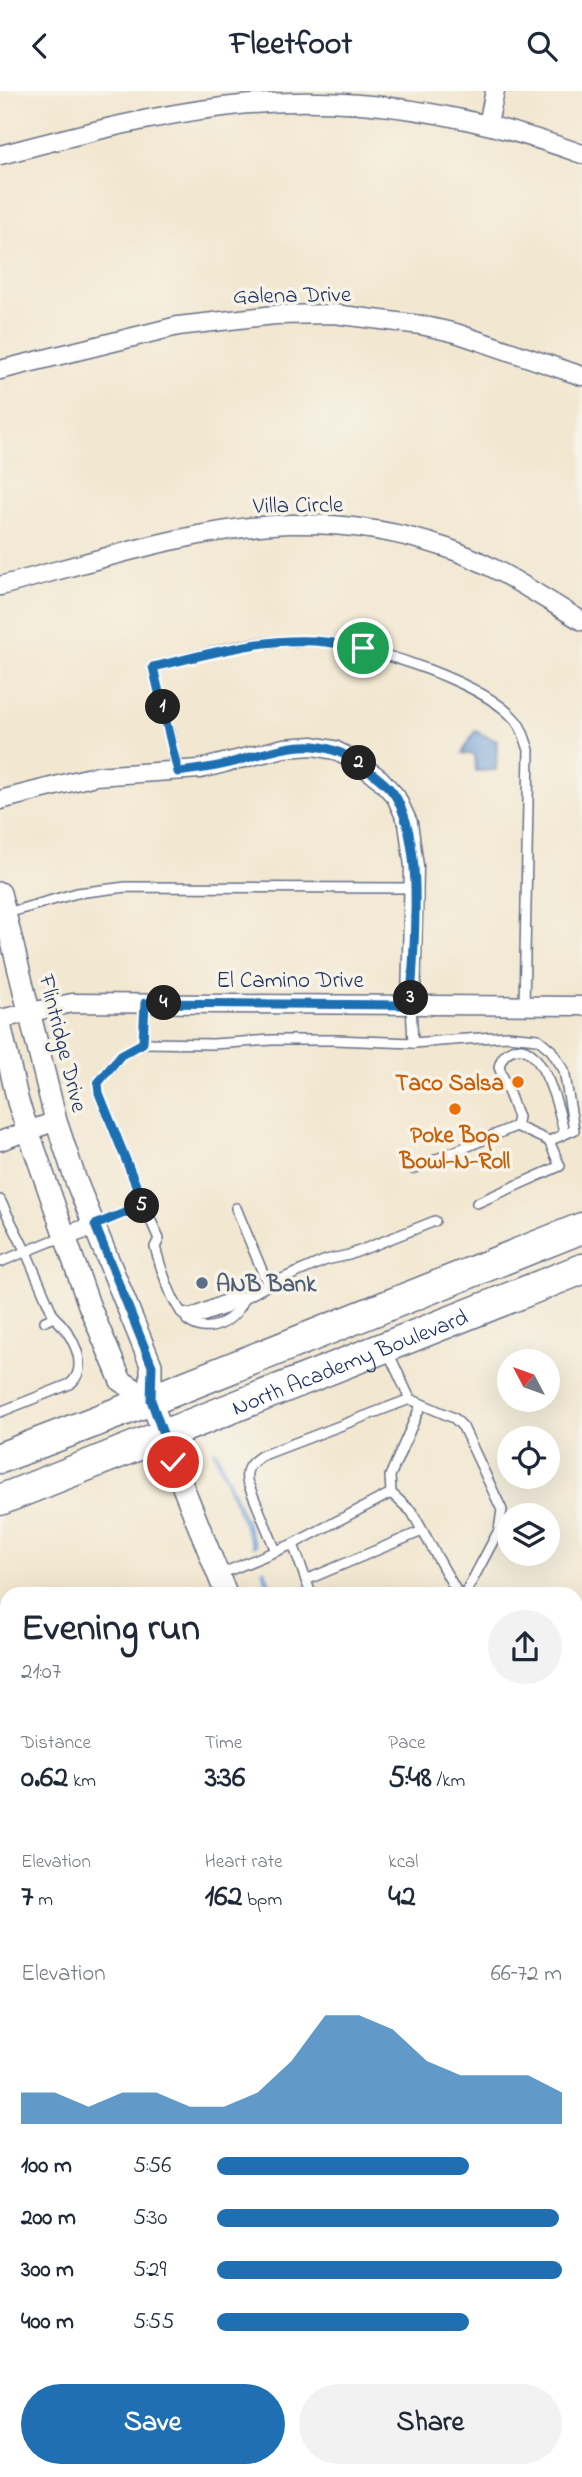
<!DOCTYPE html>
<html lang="en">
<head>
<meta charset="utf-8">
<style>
  :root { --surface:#fff; --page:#f2f2f3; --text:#1f2937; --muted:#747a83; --accent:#1f6fb2 }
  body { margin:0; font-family:"Indie Flower",sans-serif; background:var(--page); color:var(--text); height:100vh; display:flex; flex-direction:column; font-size:26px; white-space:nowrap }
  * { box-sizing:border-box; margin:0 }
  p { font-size:23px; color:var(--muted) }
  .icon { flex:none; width:38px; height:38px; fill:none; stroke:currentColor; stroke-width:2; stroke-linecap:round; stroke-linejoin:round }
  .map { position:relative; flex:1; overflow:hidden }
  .side { position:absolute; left:0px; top:1496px; width:583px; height:891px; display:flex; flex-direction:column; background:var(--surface); border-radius:21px 21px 0 0; box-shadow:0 7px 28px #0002 }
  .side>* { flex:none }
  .needle { width:46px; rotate:311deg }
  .fabs { position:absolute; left:497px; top:1258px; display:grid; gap:14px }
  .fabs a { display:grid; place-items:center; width:63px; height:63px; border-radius:50%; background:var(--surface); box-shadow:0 7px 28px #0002; font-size:35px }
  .pin { position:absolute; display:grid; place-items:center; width:60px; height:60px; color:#fff; margin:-30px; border:4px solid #fff; border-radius:50%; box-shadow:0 2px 7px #0007 }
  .km { position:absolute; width:35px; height:35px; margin:-18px; border-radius:50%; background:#222; color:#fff; font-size:19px; line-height:35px; text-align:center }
  .round { display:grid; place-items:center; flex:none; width:74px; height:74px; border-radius:37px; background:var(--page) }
  .overview { display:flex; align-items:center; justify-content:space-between; height:119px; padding:0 21px }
  h1 { font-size:38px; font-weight:700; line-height:52px }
  .metrics { display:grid; grid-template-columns:repeat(3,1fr); gap:10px; height:119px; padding:7px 21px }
  .metrics div { display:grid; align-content:center }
  .metrics b { font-size:30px; font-weight:700 }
  .metrics small { font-size:19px; font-weight:400 }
  .metrics p { font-size:19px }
  .chart { height:196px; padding:14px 21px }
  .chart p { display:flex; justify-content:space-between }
  .chart svg { width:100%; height:126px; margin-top:7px; fill:var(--accent); opacity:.7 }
  .cta { display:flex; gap:14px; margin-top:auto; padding:14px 21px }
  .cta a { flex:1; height:80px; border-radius:42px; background:var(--accent); color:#fff; font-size:28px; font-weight:700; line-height:80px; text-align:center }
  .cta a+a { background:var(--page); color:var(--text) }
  ul { padding:0 21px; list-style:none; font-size:23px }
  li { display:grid; grid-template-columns:112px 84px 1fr; align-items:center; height:52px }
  li i { height:18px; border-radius:9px; background:var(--accent) }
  header { display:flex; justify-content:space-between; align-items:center; height:91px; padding:0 21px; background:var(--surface); font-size:32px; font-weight:700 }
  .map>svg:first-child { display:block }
</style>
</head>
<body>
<header><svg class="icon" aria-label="back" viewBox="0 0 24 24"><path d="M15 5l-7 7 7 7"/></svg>Fleetfoot<svg class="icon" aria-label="search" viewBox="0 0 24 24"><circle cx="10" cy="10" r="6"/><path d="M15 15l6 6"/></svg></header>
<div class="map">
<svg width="582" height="2386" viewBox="0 0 582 2386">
  <rect width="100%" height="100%" fill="#f7f3e8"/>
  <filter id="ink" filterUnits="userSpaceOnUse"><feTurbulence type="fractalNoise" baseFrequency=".0143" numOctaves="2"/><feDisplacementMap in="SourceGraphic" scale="14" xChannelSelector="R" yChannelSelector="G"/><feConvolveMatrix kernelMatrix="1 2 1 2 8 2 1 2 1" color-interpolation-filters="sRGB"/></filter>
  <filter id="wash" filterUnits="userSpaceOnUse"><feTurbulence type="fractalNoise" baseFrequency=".00686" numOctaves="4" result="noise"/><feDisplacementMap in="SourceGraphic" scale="28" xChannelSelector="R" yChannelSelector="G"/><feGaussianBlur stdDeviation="1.57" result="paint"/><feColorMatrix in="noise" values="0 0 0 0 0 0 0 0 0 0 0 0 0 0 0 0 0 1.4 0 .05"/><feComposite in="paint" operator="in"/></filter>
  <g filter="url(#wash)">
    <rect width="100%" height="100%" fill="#f2e7d0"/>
    <polygon fill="#6f9fd8" stroke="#45679b" stroke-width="2" points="475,640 497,650 496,679 476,680 475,664 462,662"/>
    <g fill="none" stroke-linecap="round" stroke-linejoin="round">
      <g stroke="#6f9fd8" stroke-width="5">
        <polyline points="215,1360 254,1454"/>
        <polyline points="264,1480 272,1503"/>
        <polyline points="453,2386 453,2380"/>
      </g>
    </g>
  </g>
  <g filter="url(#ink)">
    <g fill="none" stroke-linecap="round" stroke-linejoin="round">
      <defs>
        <g id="service">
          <path d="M178,681l-25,-105c39,-9 80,-23 120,-25 17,-1 37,-2 54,0 46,5 166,43 192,83 5,8 7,17 10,25l-5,257"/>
          <polyline points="7,822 77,802 126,796 414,797"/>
          <polyline points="143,952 213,953 272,949 335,949 413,952 411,914"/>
          <polyline points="413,952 507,945 538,948 551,959 564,979 574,1039 549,1050 560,1075 477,1112"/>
          <path d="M516,1035l2,-9 -19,-50c2,-9 8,-17 18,-18 26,-4 44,65 47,85"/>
          <polyline points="413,1078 516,1035 549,1050"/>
          <polyline points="0,1109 26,1161 54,1226 45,1230"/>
          <polyline points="144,1114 99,1002 98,992 121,964 143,952 145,912"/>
          <polyline points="236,1117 268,1194 326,1169 349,1164 435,1130"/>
          <path d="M95,1134l49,-20 15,34 -4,8c5,18 19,66 36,74l34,-12 43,-24"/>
          <polyline points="0,1171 64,1145"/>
          <path d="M181,1221l10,2 43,-18 11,1c-9,23 -36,41 -58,23"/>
          <polyline points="388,1261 410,1308 454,1327 463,1336 502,1419 499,1439 465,1503"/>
          <path d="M0,1321l70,-28c21,-17 1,-53 -16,-67"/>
          <polyline points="391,1402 412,1421 458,1503"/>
          <polyline points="293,1453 391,1402 390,1385 421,1314"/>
          <path d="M276,1460l-29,-70c-2,-13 4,-18 14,-25l149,-57"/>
          <polyline points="218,1484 293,1453 311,1503"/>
          <polyline points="306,1489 422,1440"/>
        </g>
        <g id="minor">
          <polyline points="488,33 495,0"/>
          <path d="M0,64c74,-19 147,-39 223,-48 124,-16 243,5 359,47"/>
          <polyline points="0,279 178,235 275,224 334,223 421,234 456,242 582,285"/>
          <path d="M0,495c92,-24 196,-59 290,-62 52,-1 108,7 157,24 49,17 91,47 135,73"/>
          <polyline points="0,709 95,685 200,678 284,657 313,655 334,659 356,670 380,688 396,706 408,732 414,775 411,914"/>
          <polyline points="0,928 72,912 582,915"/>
          <polyline points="0,1050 56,1030"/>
          <polyline points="66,1145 95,1134"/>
          <polyline points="576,1729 582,1708"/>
          <polyline points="0,1854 7,1856"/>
          <polyline points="576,2008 582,2008"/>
          <polyline points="576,2297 582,2316"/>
          <polyline points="130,2386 133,2380"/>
          <polyline points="576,2386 582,2381"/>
        </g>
        <g id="tertiary">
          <polyline points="0,802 56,1030 76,1090 151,1274 151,1309 173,1371 226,1503"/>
          <polyline points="0,933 18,1011 89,1214 121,1290 151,1309"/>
          <polyline points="300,2386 300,2380"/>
        </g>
        <g id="trunk">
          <polyline points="0,1367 151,1309 582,1137"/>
          <path id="s1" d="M0,1409l582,-231"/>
        </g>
      </defs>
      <use href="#service" stroke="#666f86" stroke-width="12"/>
      <use href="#minor" stroke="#666f86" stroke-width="21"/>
      <use href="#tertiary" stroke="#666f86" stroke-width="24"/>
      <use href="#trunk" stroke="#666f86" stroke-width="33"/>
      <use href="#service" stroke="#fff" stroke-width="9"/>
      <use href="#minor" stroke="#fff" stroke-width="18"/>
      <use href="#tertiary" stroke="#fff" stroke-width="21"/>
      <use href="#trunk" stroke="#fff" stroke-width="30"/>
    </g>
  </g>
  <g fill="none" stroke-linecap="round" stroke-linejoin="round" filter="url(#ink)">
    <defs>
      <path id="route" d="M173,1371l-22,-62 1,-34 -57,-141 49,-20 -45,-112 -1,-10 23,-28 22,-12 2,-40 266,2c2,-59 14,-154 -14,-206 -6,-12 -19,-21 -30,-30 -15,-12 -33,-21 -53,-23 -29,-2 -60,11 -88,18 -16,4 -32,6 -48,8l-25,-105c56,-13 114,-31 172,-25 12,1 25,4 38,6"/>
    </defs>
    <use href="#route" stroke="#fff" stroke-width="14"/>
    <use href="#route" stroke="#1f6fb2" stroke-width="9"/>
  </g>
  <g fill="#e8710a" stroke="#f7f3e8" stroke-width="2.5">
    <circle cx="518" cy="991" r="7"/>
    <circle cx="455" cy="1018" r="7"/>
  </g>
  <circle fill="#5c6f8a" stroke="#f7f3e8" stroke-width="2.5" cx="202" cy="1192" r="7"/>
  <g text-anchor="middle" stroke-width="7" stroke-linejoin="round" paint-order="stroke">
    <g font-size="23" fill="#1b2f5e" stroke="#f7f3e8">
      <text transform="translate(292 203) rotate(-1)" y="8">Galena Drive</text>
      <text transform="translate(298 413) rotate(-1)" y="8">Villa Circle</text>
      <text x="290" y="896">El Camino Drive</text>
      <text transform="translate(64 952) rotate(76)" y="8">Flintridge Drive</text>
      <text dy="8" stroke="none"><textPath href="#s1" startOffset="376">North Academy Boulevard</textPath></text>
    </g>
    <g font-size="23" font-weight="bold" fill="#c56008" stroke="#f7f3e8" text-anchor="end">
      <text x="504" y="999">Taco Salsa</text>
      <text x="455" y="1051" text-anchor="middle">Poke Bop<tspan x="455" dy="26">Bowl-N-Roll</tspan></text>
    </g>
    <g font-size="23" font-weight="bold" fill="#4e5e75" stroke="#f7f3e8" text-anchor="start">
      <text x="216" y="1200">ANB Bank</text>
    </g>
  </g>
</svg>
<div class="fabs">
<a><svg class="needle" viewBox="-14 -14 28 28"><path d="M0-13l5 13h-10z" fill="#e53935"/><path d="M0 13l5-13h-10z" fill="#747a83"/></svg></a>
<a><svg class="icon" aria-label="locate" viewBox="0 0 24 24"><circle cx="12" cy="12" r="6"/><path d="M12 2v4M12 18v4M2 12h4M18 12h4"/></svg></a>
<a><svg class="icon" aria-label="layers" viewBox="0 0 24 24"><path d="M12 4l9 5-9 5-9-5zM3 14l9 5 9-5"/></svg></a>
</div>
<div class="pin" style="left:363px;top:557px;background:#1e9e55"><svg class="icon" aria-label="arrive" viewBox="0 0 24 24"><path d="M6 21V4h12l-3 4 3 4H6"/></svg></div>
<div class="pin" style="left:173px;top:1371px;background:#d93025"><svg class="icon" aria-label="check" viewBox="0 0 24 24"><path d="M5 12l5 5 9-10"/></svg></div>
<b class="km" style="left:163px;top:616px">1</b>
<b class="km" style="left:359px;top:672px">2</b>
<b class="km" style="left:411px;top:907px">3</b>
<b class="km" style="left:164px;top:912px">4</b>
<b class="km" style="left:142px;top:1115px">5</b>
<section class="side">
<div class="overview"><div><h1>Evening run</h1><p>21:07</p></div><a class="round"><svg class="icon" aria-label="share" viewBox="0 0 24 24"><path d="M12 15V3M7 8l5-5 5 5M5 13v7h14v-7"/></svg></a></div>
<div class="metrics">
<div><p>Distance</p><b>0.62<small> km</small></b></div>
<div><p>Time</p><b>3:36</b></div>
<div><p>Pace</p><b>5:48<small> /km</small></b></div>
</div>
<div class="metrics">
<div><p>Elevation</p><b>7<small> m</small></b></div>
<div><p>Heart rate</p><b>162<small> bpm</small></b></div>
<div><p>kcal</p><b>42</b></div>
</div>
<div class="chart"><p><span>Elevation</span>66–72 m</p>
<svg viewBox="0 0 160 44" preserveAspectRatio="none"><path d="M0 44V33L10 33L20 38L30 33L40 33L50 38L60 38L70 33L80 22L90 6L100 6L110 11L120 22L130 27L140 27L150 27L160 33V44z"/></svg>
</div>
<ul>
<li><b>100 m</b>5:56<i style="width:73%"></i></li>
<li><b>200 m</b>5:30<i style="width:99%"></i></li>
<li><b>300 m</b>5:29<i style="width:100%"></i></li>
<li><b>400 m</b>5:55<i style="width:73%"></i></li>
</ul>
<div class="cta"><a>Save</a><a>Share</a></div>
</section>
</div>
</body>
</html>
